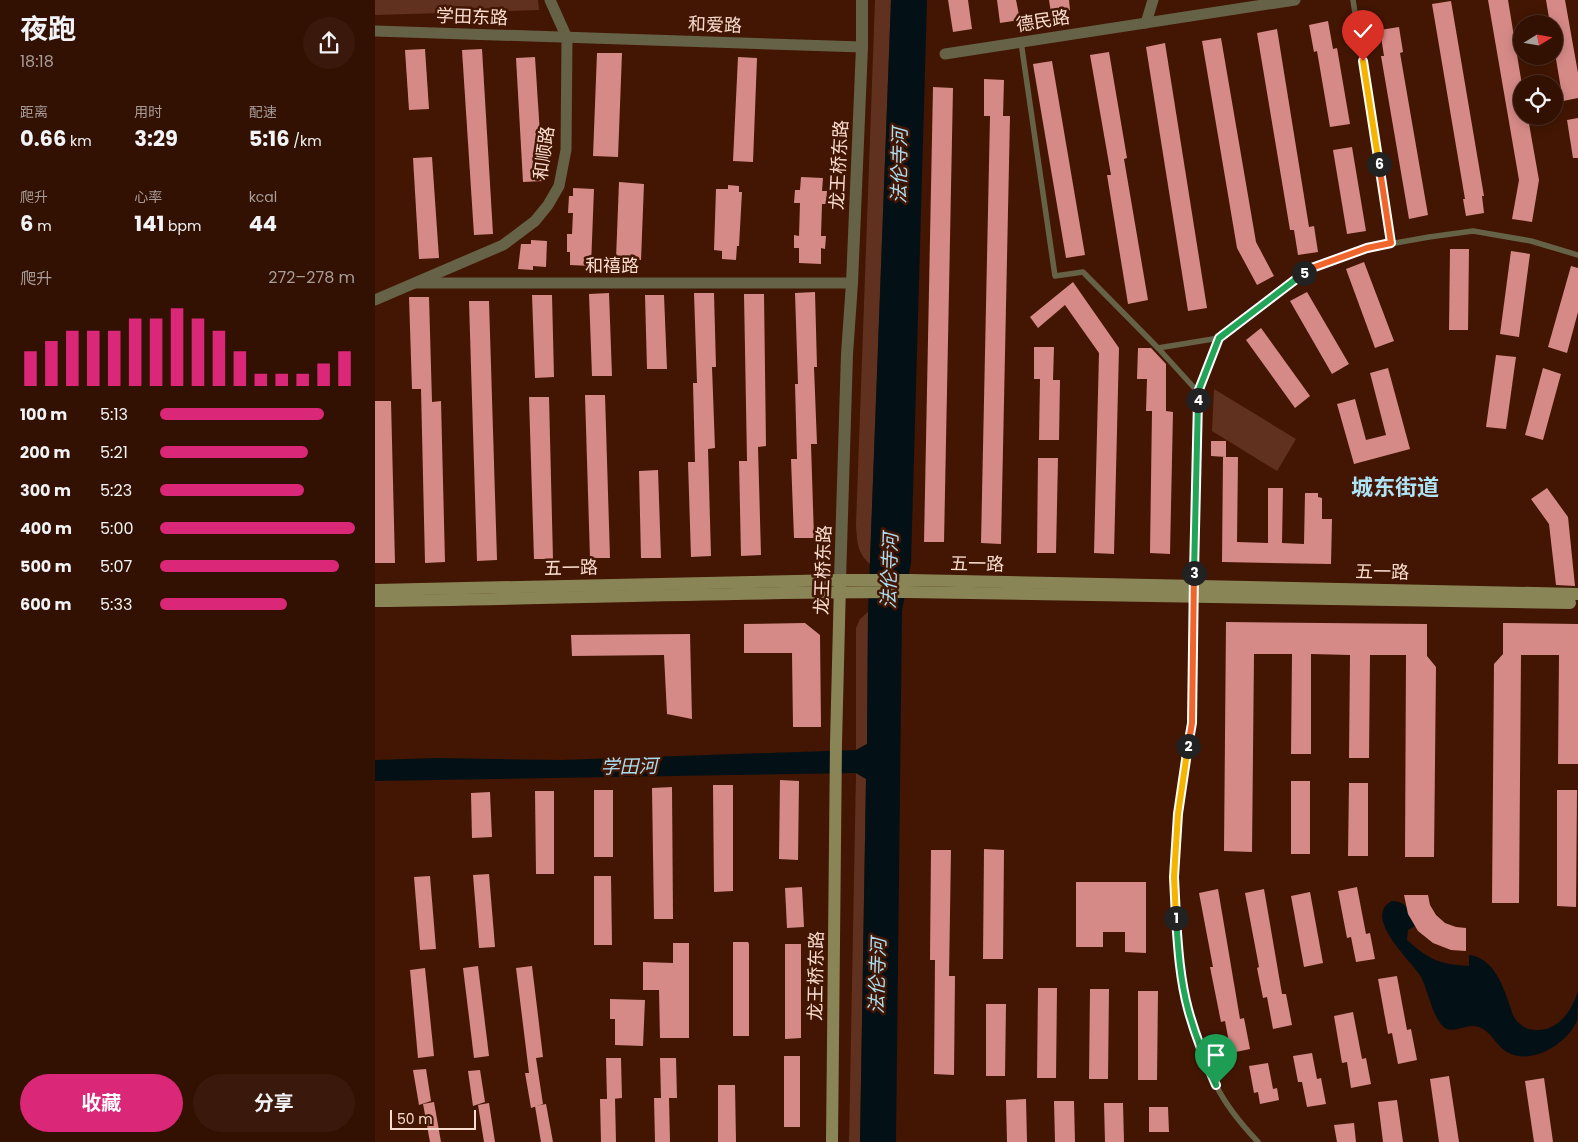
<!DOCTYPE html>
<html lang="zh">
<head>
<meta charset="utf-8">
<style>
  :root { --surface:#321002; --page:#3a190c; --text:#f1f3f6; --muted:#a89d99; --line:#4d3024; --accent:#db2777 }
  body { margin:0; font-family:Poppins,"Noto Sans SC",sans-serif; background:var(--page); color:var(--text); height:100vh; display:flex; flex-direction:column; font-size:19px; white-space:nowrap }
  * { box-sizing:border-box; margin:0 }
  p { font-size:16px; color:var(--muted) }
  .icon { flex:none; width:28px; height:28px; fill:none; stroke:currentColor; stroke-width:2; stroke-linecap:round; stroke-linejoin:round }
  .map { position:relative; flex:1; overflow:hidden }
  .details { display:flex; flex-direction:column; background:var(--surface); width:375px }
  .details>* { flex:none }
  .needle { width:32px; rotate:79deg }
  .buttons { position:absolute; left:1138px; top:15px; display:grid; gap:10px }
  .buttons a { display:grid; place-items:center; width:50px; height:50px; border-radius:50%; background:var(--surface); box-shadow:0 2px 12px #0003,0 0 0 1px var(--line); font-size:25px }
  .scale { position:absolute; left:15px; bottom:12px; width:86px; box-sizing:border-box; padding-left:5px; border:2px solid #fadcd0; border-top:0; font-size:14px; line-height:18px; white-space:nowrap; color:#fadcd0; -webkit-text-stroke:4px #421603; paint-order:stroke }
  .pin { position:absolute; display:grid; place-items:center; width:42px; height:42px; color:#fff; margin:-51px -21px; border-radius:50% 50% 50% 0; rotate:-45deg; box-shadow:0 0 5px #0007 }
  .pin .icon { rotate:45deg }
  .km { position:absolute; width:25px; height:25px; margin:-12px; border-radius:50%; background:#222; color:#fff; font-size:14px; line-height:25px; text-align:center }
  .round { display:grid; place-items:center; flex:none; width:52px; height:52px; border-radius:26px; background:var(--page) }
  .head { display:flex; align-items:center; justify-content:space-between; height:85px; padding:0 20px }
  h1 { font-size:28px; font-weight:700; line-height:38px }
  .stats { display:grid; grid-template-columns:repeat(3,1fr); gap:8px; height:85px; padding:5px 20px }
  .stats div { display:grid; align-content:center }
  .stats b { font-size:21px; font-weight:700 }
  .stats small { font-size:14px; font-weight:400 }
  .stats p { font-size:14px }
  .chart { height:140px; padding:10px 20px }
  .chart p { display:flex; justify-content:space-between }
  .chart svg { width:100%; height:90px; margin-top:5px; stroke:var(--accent); stroke-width:6 }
  .button { display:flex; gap:10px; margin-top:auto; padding:10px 20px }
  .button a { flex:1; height:58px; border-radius:30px; background:var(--accent); color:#fff; font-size:20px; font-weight:700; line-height:58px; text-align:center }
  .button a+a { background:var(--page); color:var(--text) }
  ul { padding:0 20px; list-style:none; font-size:16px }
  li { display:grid; grid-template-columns:80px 60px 1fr; align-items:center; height:38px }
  li i { height:12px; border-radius:6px; background:var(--accent) }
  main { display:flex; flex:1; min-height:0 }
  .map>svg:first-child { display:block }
</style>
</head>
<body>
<main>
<section class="details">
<div class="head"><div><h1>夜跑</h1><p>18:18</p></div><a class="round"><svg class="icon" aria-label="share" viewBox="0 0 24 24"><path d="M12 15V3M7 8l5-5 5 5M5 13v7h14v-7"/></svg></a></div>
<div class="stats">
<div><p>距离</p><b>0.66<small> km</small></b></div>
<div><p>用时</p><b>3:29</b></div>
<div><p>配速</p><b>5:16<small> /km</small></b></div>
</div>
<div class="stats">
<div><p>爬升</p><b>6<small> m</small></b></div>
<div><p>心率</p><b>141<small> bpm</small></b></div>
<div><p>kcal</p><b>44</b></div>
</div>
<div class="chart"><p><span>爬升</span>272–278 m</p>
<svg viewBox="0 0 160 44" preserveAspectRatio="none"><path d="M5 44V27M15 44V22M25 44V17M35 44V17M45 44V17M55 44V11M65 44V11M75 44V6M85 44V11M95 44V17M105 44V27M115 44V38M125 44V38M135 44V38M145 44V33M155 44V27"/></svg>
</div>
<ul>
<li><b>100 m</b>5:13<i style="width:84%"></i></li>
<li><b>200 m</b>5:21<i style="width:76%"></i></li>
<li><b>300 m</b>5:23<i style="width:74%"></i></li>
<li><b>400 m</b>5:00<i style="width:100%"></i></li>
<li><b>500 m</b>5:07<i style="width:92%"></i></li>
<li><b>600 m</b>5:33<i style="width:65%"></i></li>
</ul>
<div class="button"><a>收藏</a><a>分享</a></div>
</section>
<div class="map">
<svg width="1203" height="1142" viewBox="0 0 1203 1142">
  <rect width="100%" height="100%" fill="#421603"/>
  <g fill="#60311e">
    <polygon points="0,0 163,0 164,10 0,15"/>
    <path d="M500,0h16l-21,564c-13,-11 -13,-23 -14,-39z"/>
    <polygon points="839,389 921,439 902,471 837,431"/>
    <polygon points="493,612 492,744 481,750 481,628 485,619"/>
    <polygon points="481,773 491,779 485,1142 474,1142"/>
  </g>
  <g fill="#031117">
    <polygon points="516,0 552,0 536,563 527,611 521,1142 485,1142 491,779 481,773 0,781 0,760 63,758 186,760 481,750 492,744 493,612"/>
    <path d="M1017,901c16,0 18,12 23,25l-7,4 -1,10c23,20 31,24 62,26v-11c24,3 33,28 40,48 2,5 3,12 7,17 6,7 12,10 20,10 23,1 36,-20 42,-39 0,9 0,22 -1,30 -10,23 -46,45 -70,31 -11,-6 -15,-20 -28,-25 -11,-4 -25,7 -34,1 -12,-8 -17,-38 -24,-51 -9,-16 -60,-60 -29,-76z"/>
  </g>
  <g fill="#d68a87">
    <polygon points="573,0 593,0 597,29 578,32"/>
    <polygon points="622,0 641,0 645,20 625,23"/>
    <polygon points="674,0 694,0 695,10 676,13"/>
    <polygon points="1113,0 1133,0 1146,79 1146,119 1153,118 1164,180 1157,222 1137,219 1144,180"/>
    <polygon points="1171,0 1190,0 1203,73 1203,98 1188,101 1179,47 1179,24 1175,24"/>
    <polygon points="1076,1 1109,196 1107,196 1109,213 1091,216 1088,199 1090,199 1057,4"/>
    <polygon points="953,21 958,49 962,48 975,124 955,127 942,51 939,52 934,25"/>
    <polygon points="1024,27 1028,52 1025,53 1053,215 1034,219 1006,56 1009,56 1005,30"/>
    <polygon points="902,29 934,227 939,226 943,252 923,255 919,230 915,230 882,33"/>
    <polygon points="846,38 881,242 899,276 882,285 862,248 827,41"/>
    <polygon points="790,43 832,308 813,311 771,47"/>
    <polygon points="50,49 54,109 34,110 30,50"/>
    <polygon points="107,49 118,234 99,235 87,50"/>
    <polygon points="734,52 752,158 749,159 773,300 753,304 732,175 736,175 715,55"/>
    <polygon points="222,53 247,53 243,157 218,156"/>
    <polygon points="160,57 168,181 148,182 141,58"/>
    <polygon points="363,57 382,58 378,162 358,161"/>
    <polygon points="677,61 710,255 691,258 658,64"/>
    <polygon points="609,79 629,80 628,116 635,116 626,544 606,543 615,116 609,116"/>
    <polygon points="558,87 578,88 569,542 549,542"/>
    <polygon points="1203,118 1203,158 1198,158 1192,120"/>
    <polygon points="977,147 991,231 972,234 958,150"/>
    <polygon points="57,157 64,258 44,259 38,158"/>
    <polygon points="426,177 448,178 447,191 452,191 451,204 447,204 446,236 451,236 450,249 446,248 446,264 424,263 424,248 419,248 419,235 424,236 425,203 419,203 420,190 425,190"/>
    <polygon points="244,182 269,184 266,260 241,259"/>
    <polygon points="353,185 364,186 364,192 367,192 364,246 362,246 361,260 347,259 347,251 339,250 341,189 353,189"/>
    <polygon points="198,188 219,189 216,266 195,265 195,252 192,252 192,234 197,234 198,213 193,213 194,196 198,196"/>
    <polygon points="156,240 172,241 171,267 158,266 158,270 143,269 146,244 156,244"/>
    <polygon points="1075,249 1094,249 1093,330 1074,330"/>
    <polygon points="1136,251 1155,254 1144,337 1125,334"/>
    <polygon points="989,262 1019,341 1000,348 971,269"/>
    <polygon points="1196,266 1203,268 1203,312 1192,353 1173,347"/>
    <polygon points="698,282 744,348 739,554 719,553 724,353 690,305 663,328 655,317"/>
    <polygon points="440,292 442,367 439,367 442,444 436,444 439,538 419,538 416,459 422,459 420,384 423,384 420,293"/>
    <polygon points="932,292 974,364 957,374 915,301"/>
    <polygon points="234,293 237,376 217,376 214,294"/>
    <polygon points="319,293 339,293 341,367 337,367 340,448 333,449 336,556 316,557 313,462 320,462 318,383 322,383"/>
    <polygon points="369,294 389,294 391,446 383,447 386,555 366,556 364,461 372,461"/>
    <polygon points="157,295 177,295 179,377 160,378"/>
    <polygon points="270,295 289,295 292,369 272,369"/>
    <polygon points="34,297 54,297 57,402 66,401 70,562 50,563 46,389 37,389"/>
    <polygon points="94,301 114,301 122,560 102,561"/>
    <polygon points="886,328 935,396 920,408 871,340"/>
    <polygon points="659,347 679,347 678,380 685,380 684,440 664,440 665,379 659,379"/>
    <polygon points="763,348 776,348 791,364 791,411 798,412 795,554 775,553 777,411 771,411 772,379 762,379"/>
    <polygon points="1121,355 1141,357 1131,429 1111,427"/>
    <polygon points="1013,368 1035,449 979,464 962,404 980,399 991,440 1011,435 995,373"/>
    <polygon points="1168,368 1186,374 1168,440 1150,435"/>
    <polygon points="210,395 230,395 235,558 215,558"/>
    <polygon points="154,397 174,397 178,559 159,559"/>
    <polygon points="0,401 16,401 20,563 0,563"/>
    <polygon points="836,441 851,441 851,457 836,456"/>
    <polygon points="848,457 863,457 862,542 893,543 893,488 908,488 907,543 929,544 930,493 943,493 943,497 947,498 947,519 957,519 956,564 847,562"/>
    <polygon points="663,458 683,458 681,553 662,553"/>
    <polygon points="283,470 286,558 266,558 264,471"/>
    <polygon points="1172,488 1193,517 1200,586 1181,585 1174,524 1156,499"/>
    <polygon points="851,622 1052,624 1052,656 1061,667 1059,857 1030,857 1031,655 995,655 994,758 974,758 975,655 936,654 936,754 916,754 917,654 879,654 877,852 849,851"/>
    <polygon points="430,623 445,635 446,727 418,727 417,653 369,653 369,624"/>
    <polygon points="1128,623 1203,624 1203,764 1183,764 1184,655 1146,655 1144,903 1117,903 1119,664 1128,654"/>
    <polygon points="315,634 317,719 292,714 289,655 197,656 196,635"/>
    <polygon points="405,780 424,781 423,860 404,859"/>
    <rect x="916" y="781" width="19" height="73"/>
    <polygon points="974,783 993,783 993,856 973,856"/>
    <polygon points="338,785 358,785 358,891 339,892"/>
    <polygon points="297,787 298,919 279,919 277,788"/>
    <rect x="219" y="790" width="19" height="67"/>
    <polygon points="1182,790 1202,790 1201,907 1182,906"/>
    <polygon points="160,791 179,791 179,874 161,874"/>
    <polygon points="115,792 117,837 97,838 96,793"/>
    <polygon points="609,849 629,850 628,959 608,959"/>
    <polygon points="556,850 576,850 574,976 580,976 579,1075 559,1074 560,960 555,960"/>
    <polygon points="114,874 120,947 104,948 98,875"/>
    <polygon points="55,876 61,949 45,950 39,877"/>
    <polygon points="219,876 236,876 237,945 219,945"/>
    <polygon points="701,882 771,882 771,953 750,952 750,932 728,932 728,947 701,947"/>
    <polygon points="427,887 429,927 412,928 410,888"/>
    <polygon points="982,887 991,934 995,933 1000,959 981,962 976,937 972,938 963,891"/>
    <polygon points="843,889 865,1019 869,1018 875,1049 856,1053 850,1021 846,1022 835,967 838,967 824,893"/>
    <polygon points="889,889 907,994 911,994 917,1025 898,1029 892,997 888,998 882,968 884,967 870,893"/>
    <polygon points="935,892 948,963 929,967 916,896"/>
    <polygon points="1029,895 1053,895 1055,905 1061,915 1070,923 1081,927 1091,928 1091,951 1076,950 1058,943 1043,931 1033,914"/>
    <polygon points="358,942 373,942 374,944 374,1036 358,1036"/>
    <polygon points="298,943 314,943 314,1038 285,1038 284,990 268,990 268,962 298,963"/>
    <polygon points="410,944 426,944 426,1038 410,1039"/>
    <polygon points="103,966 114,1056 99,1058 88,968"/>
    <polygon points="157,966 168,1057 161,1058 168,1104 156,1108 150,1073 154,1073 141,968"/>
    <polygon points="50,968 59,1056 43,1058 35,970"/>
    <polygon points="1022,976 1032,1030 1036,1029 1042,1060 1023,1064 1017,1033 1013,1034 1003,979"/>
    <polygon points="663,988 682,988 681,1078 662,1078"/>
    <polygon points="715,989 734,989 733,1079 714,1079"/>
    <polygon points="763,991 783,991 782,1080 763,1080"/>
    <polygon points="235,999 270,1000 268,1046 240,1045 240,1019 235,1019"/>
    <polygon points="611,1004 631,1004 630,1076 611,1076"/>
    <polygon points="978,1012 987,1059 991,1058 996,1084 976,1088 972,1062 967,1063 959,1016"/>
    <polygon points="937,1053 942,1079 946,1078 951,1104 932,1107 927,1082 923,1082 918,1056"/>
    <rect x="409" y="1056" width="16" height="71"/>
    <polygon points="231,1058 246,1058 247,1098 237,1099 240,1098 241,1142 226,1142 225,1099 232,1099"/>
    <polygon points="285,1058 301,1058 302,1098 292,1098 294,1098 295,1142 280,1142 279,1098 286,1098"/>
    <polygon points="893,1063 898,1089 902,1088 904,1100 885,1104 883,1092 879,1093 874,1066"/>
    <polygon points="51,1069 56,1101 44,1105 38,1070"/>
    <polygon points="105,1070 110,1102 98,1106 93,1071"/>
    <polygon points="1074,1076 1084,1142 1064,1142 1055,1079"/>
    <polygon points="1169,1078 1178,1142 1159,1142 1150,1081"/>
    <polygon points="343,1085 360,1085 361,1142 343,1142"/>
    <polygon points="651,1099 652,1142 632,1142 631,1100"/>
    <polygon points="1022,1100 1028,1142 1008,1142 1003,1102"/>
    <polygon points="679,1101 699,1101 700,1142 680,1142"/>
    <polygon points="59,1102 66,1142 55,1142 48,1104"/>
    <polygon points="114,1103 120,1142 109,1142 103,1105"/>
    <polygon points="729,1103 748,1103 749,1142 730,1142"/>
    <polygon points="171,1104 178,1142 166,1142 160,1106"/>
    <polygon points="774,1107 793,1107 794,1132 774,1132"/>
    <polygon points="979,1123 981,1142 962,1142 959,1125"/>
  </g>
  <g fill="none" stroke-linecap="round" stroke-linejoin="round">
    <g stroke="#666247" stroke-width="5.5">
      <polyline points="978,0 1016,243"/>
      <polyline points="646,42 680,276 708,272 783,348"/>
      <polyline points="823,392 783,348 844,338 934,269 992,248 1054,237 1098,231 1156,241 1203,255"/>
      <polyline points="819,587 823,392 844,338"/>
      <path d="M819,596c-1,42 0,84 -2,125 -2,31 -11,63 -14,94 -9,89 -4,189 38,270 10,21 26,40 42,57"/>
    </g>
    <g stroke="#666247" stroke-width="11">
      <polyline points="771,23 778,0"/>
      <polyline points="0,31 487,47"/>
      <polyline points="570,54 920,0"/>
      <polyline points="40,283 477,283"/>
      <polyline points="0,300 128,245 160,221 173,205 184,186 191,150 192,38 175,0"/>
    </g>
    <polyline stroke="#666247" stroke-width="12" points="465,580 472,354 477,283 487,47 487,0"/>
    <g stroke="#8a8557" stroke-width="12">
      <polyline points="0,590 465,580 535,580 1203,594"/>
      <path d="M0,601c177,-2 355,-9 532,-9l663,11"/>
      <polyline points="457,1142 461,743 465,584"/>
    </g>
  </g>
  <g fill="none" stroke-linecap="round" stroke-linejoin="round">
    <defs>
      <path id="split-1" d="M801,918c2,30 4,61 12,91 7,26 17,51 28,76"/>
      <polyline id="split-2" points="801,918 799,877 803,814 813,746"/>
      <polyline id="split-3" points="813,746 817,723 819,573"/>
      <polyline id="split-4" points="819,573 823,400"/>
      <polyline id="split-5" points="823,400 823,392 844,338 929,273"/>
      <polyline id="split-6" points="929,273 934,269 992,248 1016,243 1004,164"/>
      <polyline id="split-7" points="988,61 1004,164"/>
    </defs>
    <use href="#split-1" stroke="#fff" stroke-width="10"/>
    <use href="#split-2" stroke="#fff" stroke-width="10"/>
    <use href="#split-3" stroke="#fff" stroke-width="10"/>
    <use href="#split-4" stroke="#fff" stroke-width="10"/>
    <use href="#split-5" stroke="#fff" stroke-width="10"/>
    <use href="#split-6" stroke="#fff" stroke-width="10"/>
    <use href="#split-7" stroke="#fff" stroke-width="10"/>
    <use href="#split-1" stroke="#22a559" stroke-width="6"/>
    <use href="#split-2" stroke="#f5b400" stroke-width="6"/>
    <use href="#split-3" stroke="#f0652b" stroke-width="6"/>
    <use href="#split-4" stroke="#22a559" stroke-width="6"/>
    <use href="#split-5" stroke="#22a559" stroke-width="6"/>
    <use href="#split-6" stroke="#f0652b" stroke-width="6"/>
    <use href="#split-7" stroke="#f5b400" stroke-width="6"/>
  </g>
  <g text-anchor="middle" stroke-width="5" stroke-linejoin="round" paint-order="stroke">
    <g font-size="18" fill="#fadcd0" stroke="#421603">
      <text transform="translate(97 17) rotate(2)" y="6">学田东路</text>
      <text transform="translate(668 21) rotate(-9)" y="6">德民路</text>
      <text transform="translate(340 25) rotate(2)" y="6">和爱路</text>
      <text transform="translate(169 153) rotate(-82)" y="6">和顺路</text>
      <text transform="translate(464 165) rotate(-87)" y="6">龙王桥东路</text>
      <text x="237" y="272">和禧路</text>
      <text transform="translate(602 564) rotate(1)" y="6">五一路</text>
      <text transform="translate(196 568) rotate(-1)" y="6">五一路</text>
      <text transform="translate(448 570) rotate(-88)" y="6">龙王桥东路</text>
      <text transform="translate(1007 572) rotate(1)" y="6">五一路</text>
      <text transform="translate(441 976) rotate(-89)" y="6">龙王桥东路</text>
    </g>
    <g font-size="19" font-style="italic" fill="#aadff3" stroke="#421603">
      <text transform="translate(524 166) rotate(-89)" y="7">法伦寺河</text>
      <text transform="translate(514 571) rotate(-88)" y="7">法伦寺河</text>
      <text transform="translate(254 766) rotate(-1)" y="7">学田河</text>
      <text transform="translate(502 976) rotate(-88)" y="7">法伦寺河</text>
    </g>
    <g font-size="22" font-weight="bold" fill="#afe4f7" stroke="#421603">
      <text x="1020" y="495">城东街道</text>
    </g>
  </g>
</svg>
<div class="buttons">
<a><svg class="needle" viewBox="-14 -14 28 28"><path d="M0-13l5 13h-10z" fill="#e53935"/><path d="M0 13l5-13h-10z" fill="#a89d99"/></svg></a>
<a><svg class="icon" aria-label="locate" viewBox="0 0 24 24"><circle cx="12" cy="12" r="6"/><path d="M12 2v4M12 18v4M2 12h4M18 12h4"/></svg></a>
</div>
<div class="scale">50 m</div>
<div class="pin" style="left:841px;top:1085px;background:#1e9e55"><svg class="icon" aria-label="arrive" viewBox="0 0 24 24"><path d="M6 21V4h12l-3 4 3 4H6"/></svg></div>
<div class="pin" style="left:988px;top:61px;background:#d93025"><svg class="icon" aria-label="check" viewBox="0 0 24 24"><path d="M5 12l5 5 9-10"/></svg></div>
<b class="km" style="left:801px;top:918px">1</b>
<b class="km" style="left:813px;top:746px">2</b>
<b class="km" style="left:819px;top:573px">3</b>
<b class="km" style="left:823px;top:400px">4</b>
<b class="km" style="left:929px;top:273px">5</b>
<b class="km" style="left:1004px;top:164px">6</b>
</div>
</main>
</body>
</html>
